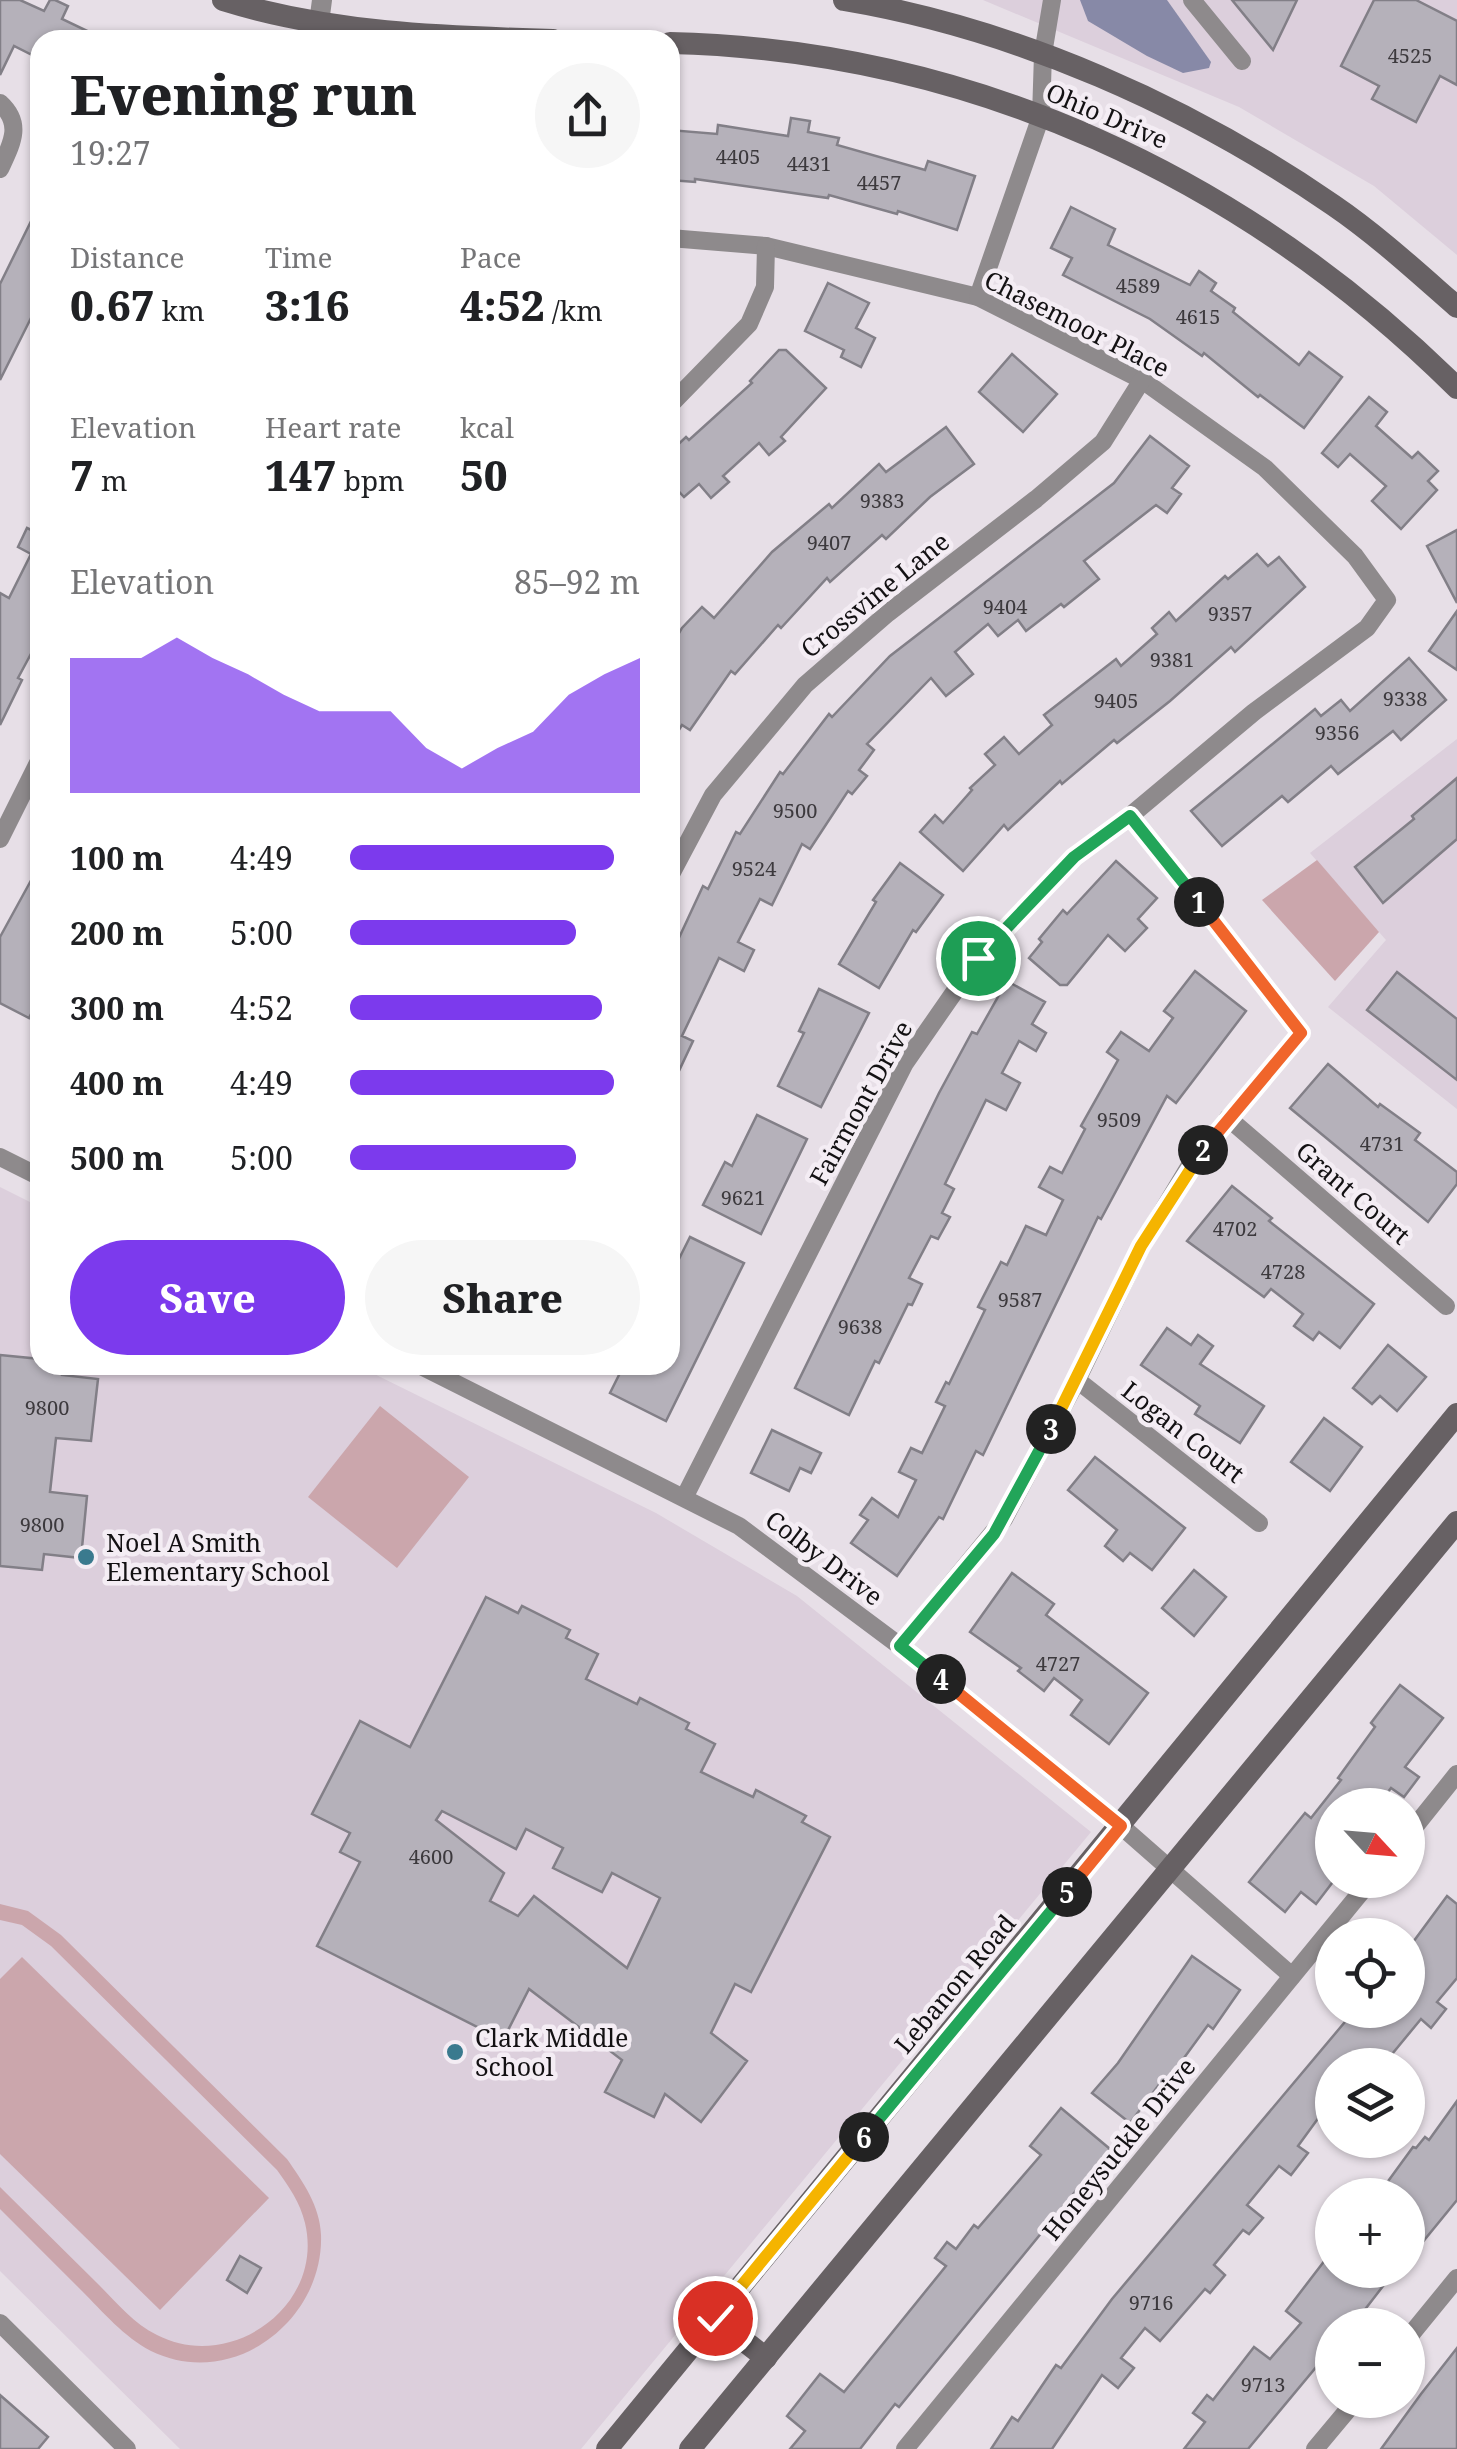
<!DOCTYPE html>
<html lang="en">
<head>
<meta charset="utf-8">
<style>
  :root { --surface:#fff; --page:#f6f6f6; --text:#202124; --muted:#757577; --accent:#7c3aed }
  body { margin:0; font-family:"Noto Serif",serif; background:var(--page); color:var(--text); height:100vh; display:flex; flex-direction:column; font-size:38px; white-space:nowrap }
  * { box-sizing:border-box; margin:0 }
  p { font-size:32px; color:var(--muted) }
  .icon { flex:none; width:55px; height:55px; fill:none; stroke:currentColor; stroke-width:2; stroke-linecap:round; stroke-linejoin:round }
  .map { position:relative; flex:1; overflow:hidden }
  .drawer { position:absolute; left:30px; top:30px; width:650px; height:1345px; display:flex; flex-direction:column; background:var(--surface); border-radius:30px; box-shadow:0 2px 8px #0004 }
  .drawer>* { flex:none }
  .needle { width:65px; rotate:116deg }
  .buttons { position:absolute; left:1315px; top:1788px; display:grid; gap:20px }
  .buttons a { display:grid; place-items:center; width:110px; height:110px; border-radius:50%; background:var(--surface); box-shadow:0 2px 8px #0004; font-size:50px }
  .pin { position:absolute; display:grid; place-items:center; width:85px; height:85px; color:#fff; margin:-42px; border:5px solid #fff; border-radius:50%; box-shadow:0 2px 10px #0007 }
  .km { position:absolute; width:50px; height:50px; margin:-25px; border-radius:50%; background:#222; color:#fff; font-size:28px; line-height:50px; text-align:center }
  .round { display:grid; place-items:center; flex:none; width:105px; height:105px; border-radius:52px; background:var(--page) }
  .headline { display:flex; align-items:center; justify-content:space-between; height:170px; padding:0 40px }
  h1 { font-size:55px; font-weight:800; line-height:75px }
  .figures { display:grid; grid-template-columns:repeat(3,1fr); gap:15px; height:170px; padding:10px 40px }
  .figures div { display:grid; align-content:center }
  .figures b { font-size:42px; font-weight:800 }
  .figures small { font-size:28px; font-weight:400 }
  .figures p { font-size:28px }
  .chart { height:280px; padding:20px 40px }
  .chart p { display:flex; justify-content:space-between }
  .chart svg { width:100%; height:180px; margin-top:10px; fill:var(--accent); opacity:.7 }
  .action { display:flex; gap:20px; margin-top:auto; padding:20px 40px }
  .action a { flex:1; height:115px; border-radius:60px; background:var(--accent); color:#fff; font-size:40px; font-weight:800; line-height:115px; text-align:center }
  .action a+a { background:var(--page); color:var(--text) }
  ul { padding:0 40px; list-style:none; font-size:32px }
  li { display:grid; grid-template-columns:160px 120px 1fr; align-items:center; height:75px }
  li i { height:25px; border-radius:12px; background:var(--accent) }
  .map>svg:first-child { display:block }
</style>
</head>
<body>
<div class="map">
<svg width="1457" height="2449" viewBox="0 0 1457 2449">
  <rect width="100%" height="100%" fill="#e7dfe7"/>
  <g fill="#dccfdc">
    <polygon points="983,0 1457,0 1457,255 1374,186 1239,107"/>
    <polygon points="1457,739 1457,1109 1328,1007 1386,940 1310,853"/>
    <polygon points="0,1187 40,1207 40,1365 356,1365 656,1513 797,1596 1091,1832 581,2449 180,2449 0,2271"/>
  </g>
  <g fill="#cba6ac">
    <polygon points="1317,860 1379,932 1335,981 1262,900"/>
    <polygon points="380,1406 469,1477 397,1568 308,1497"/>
    <path d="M0,1904l28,7 33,24 226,224c16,23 33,47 34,76 3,85 -88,156 -170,116 -27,-14 -48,-39 -69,-60 -28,-28 -55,-55 -82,-82v-22c33,33 66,65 99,98 17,17 35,39 58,50 73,38 168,-29 148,-112 -5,-21 -16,-36 -28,-53l-226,-224 -29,-21 -22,-5z"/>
    <polygon points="22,1957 269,2198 160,2310 0,2154 0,1979"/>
  </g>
  <polygon fill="#8789a7" points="1080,0 1167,0 1211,62 1209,68 1183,73 1147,56 1088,21"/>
  <g fill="#b5b1ba" stroke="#827f87" stroke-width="2.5" fill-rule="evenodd">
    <polygon points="0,0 20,0 44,11 50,0 55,0 68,6 62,19 106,40 40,40 40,59 14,46 0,75"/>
    <polygon points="1232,0 1297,0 1273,50"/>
    <polygon points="1374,0 1416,0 1457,21 1457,85 1440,76 1416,122 1372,99 1379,86 1341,66"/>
    <polygon points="791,118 810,121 808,132 839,138 837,145 925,170 928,161 975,176 957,230 898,211 897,214 829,195 828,198 695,179 695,182 670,180 670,130 717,134 718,125 788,136"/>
    <polygon points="40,203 40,300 0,380 0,284"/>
    <polygon points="1071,207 1115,229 1108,245 1190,285 1199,271 1216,283 1211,291 1235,308 1233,312 1299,365 1309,352 1342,377 1304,428 1260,395 1258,397 1204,353 1202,356 1150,319 1063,275 1072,258 1051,248"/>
    <polygon points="828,283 869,303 856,328 875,338 861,367 841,357 844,350 805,331"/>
    <polygon points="779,350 786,350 826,388 781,437 785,441 769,455 759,443 723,476 729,482 711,498 699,484 684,497 670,482 670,452 686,437 689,440 752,383 750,381"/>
    <polygon points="1012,354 1057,394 1023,432 979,392"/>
    <polygon points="1369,397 1387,412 1376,426 1412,458 1418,452 1438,471 1428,481 1437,490 1401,529 1372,501 1386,486 1350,454 1338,467 1322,453"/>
    <polygon points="946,427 974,464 930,497 886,539 882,535 830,582 827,578 781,628 778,625 735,674 731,671 690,730 682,725 670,744 670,649 682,628 702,607 714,618 772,552 829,504 832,508 879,464 886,472"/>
    <polygon points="1150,436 1189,466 1172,488 1181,494 1167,513 1156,505 1084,561 1099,579 1064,607 1061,604 1026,631 1018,620 998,636 988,624 955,652 973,674 946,696 931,678 867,744 874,750 859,770 867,776 852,794 848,791 810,849 802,844 772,905 760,899 738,942 754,950 744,971 719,958 682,1036 693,1041 670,1090 670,957 703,886 708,889 736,832 740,834 780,772 783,774 829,714 832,717 890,656 1114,483"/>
    <polygon points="27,528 40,534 40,637 18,678 22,680 0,725 0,593 9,598 31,554 18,547"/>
    <polygon points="1457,530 1457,603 1427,546"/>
    <polygon points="1257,554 1268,566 1279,557 1305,587 1235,652 1231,647 1170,701 1117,743 1114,740 1062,784 1060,781 1008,830 1004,825 963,871 920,832 935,815 943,823 972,790 970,788 995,765 985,754 1004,737 1019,754 1052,725 1044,715 1116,659 1121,666 1157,634 1152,628 1169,612 1176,621 1225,576 1228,579"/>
    <polygon points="1457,611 1457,670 1429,651"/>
    <polygon points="1409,658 1446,700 1401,740 1393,731 1338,774 1331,766 1288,802 1282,796 1222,846 1191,811 1315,709 1321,716 1341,700 1350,711"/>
    <polygon points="1457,778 1457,839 1383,903 1355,867 1414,819 1412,816"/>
    <polygon points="1116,861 1157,898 1138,919 1147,928 1125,951 1108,935 1067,985 1060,985 1029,958 1042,942 1039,939 1063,910 1067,914"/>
    <polygon points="900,863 943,895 916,932 913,930 879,988 839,964 876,902 873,900"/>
    <polygon points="40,864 40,996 29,1018 0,1003 0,937"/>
    <polygon points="1195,971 1246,1011 1176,1103 1167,1096 1101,1219 1098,1217 983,1455 976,1451 943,1519 939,1517 897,1576 851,1543 868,1520 860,1515 872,1498 898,1517 916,1480 899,1472 911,1448 922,1453 945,1406 936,1402 946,1382 949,1384 985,1310 978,1307 1001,1262 1007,1265 1026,1226 1046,1235 1063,1200 1039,1187 1050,1167 1062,1173 1085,1129 1081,1126 1118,1060 1107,1052 1121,1032 1149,1051 1173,1018 1164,1011"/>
    <polygon points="1397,972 1457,1019 1457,1080 1367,1010"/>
    <polygon points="1007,981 1045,1002 1032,1024 1046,1033 1036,1051 1019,1041 1002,1073 1020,1083 1006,1110 986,1100 945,1184 954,1189 942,1213 950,1217 938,1239 931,1236 909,1278 922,1284 912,1305 908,1304 879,1363 875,1361 849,1415 795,1388 939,1093 972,1032 977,1034"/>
    <polygon points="819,989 869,1013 821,1107 778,1086 804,1033 799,1031"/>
    <polygon points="1328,1064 1378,1107 1380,1104 1420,1133 1415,1140 1457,1172 1457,1184 1428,1222 1290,1108"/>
    <polygon points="757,1115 807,1139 761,1234 703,1205 725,1162 732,1166"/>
    <polygon points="1232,1186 1272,1218 1269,1221 1374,1304 1340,1348 1319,1332 1313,1340 1294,1326 1303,1314 1271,1289 1264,1297 1187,1241"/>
    <polygon points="690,1237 744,1263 666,1421 610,1393 624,1365 670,1365 670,1277"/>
    <polygon points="1167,1328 1191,1345 1198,1335 1213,1346 1200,1364 1264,1406 1240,1443 1195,1414 1200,1406 1141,1365"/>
    <polygon points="1388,1345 1426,1377 1397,1411 1380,1396 1372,1404 1353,1388"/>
    <polygon points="0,1355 40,1359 40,1365 63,1365 62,1375 98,1379 91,1441 56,1438 50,1492 87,1496 81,1558 44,1554 42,1570 0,1566"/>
    <polygon points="1324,1418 1362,1447 1330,1491 1291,1462"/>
    <polygon points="772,1430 821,1453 811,1473 800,1468 789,1491 751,1473"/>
    <polygon points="1095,1457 1185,1528 1152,1570 1130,1553 1123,1561 1105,1546 1117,1530 1068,1490"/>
    <polygon points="1194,1570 1226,1597 1194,1636 1162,1608"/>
    <polygon points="1012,1573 1054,1604 1046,1615 1148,1693 1109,1744 1071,1715 1082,1700 1054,1678 1044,1691 1018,1671 1021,1668 970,1632"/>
    <path d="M486,1597l32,16 4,-7 48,24 -4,8 32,16 -12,25 51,25 3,-6 49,25 -3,6 29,15 -14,28 52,25 3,-7 50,26 -4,6 28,15 -79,155 -16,-8 -24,49 36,28 -46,61 -36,-28 -11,23 -49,-25 17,-32 -93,-71 -26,51 -186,-94 43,-84 -20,-10 10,-19 -38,-19 48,-93 50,26zM442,1811l74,38 10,-20 37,19 -10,20 49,24 10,-19 48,25 -33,70 -93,-72 -16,20 -28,-15 14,-28 -68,-53z"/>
    <polygon points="1400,1685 1443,1718 1405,1767 1419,1777 1404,1797 1391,1788 1378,1805 1332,1805 1332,1883 1316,1904 1301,1892 1285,1912 1249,1882 1305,1813 1311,1818 1341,1780 1338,1778 1375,1727 1371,1723"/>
    <polygon points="1447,1896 1457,1904 1457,1978 1437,2002 1446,2009 1431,2028 1421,2019 1383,2065 1332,2065 1332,2121 1322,2113 1298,2146 1308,2153 1291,2175 1279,2166 1247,2205 1263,2218 1249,2234 1243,2230 1214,2265 1225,2275 1210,2293 1205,2289 1160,2341 1145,2328 1121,2358 1134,2368 1118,2388 1102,2375 1052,2449 991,2449 1012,2417 1018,2421 1056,2365 1061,2368 1112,2299 1355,2010 1408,2010 1408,1949"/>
    <polygon points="1192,1956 1240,1990 1213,2029 1208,2025 1165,2084 1161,2082 1130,2123 1092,2093 1118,2063"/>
    <polygon points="1457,2101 1457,2200 1408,2260 1408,2195 1378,2195 1413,2147 1416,2148 1425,2137 1429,2140"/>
    <polygon points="1061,2108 1110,2149 899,2407 895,2404 860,2449 790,2449 805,2431 787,2416 820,2374 844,2392 946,2266 935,2258 947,2242 956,2249 974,2225 978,2228 1041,2155 1030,2146"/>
    <polygon points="1332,2251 1332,2270 1381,2270 1390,2277 1353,2325 1332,2325 1332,2348 1248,2449 1184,2449 1205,2422 1193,2413 1207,2395 1213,2400 1254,2347 1270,2359 1301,2323 1286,2311"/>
    <polygon points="240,2256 261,2268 247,2293 227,2280"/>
    <polygon points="1457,2348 1457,2449 1381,2449 1421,2394"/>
    <polygon points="0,2395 48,2437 38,2449 0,2449"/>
  </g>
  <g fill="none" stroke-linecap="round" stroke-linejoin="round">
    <g stroke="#8e8a8c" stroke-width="18">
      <polyline points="1192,0 1242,61"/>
      <path d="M0,103c23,21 12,40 0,66"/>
      <polyline points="670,238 766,246 978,297 1142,380 1265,468 1355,556 1387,600 1367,628 1254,712 1130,816 1074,857 978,958 905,1063 685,1496"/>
      <polyline points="978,297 1041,116 1043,54 1052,0"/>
      <polyline points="670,405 749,324 765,287 766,246"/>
      <polyline points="0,839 40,759"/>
      <polyline points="670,876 713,795 805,685 888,613 1036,499 1103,442 1142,380"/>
      <polyline points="1228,1118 1446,1306"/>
      <polyline points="0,1157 40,1177"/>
      <polyline points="419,1365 739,1526 900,1646 1121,1826 1292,1976"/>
      <polyline points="1077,1380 1259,1523"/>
      <polyline points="900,1646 1004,1519 1077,1380 1141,1247 1189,1167 1301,1033 1130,816"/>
      <polyline points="1408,1835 1457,1774"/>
      <polyline points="0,2323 127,2449"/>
      <polyline points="1408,2338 1457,2278"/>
      <polyline points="905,2449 1371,1880"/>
      <polyline points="1315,2449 1356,2400"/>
    </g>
    <polyline stroke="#8e8a8c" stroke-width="20" points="319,23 322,0"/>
    <g stroke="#676164" stroke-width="22">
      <path d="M223,0c106,33 219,37 330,40"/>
      <path d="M844,0c173,29 345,106 489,205 44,30 84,67 124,102"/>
      <path d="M670,43c301,7 574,134 787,345"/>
      <polyline points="715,2318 766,2358"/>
      <polyline points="607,2449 1457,1414"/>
      <polyline points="690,2449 1457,1522"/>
    </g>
  </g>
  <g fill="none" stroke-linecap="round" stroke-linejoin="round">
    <defs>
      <polyline id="split-1" points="978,958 1074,857 1130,816 1199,902"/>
      <polyline id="split-2" points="1199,902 1301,1033 1203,1150"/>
      <polyline id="split-3" points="1051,1429 1141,1246 1203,1150"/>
      <polyline id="split-4" points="941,1679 900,1646 994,1534 1051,1429"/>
      <polyline id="split-5" points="941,1679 1121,1826 1067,1892"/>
      <polyline id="split-6" points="864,2137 1067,1892"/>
      <polyline id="split-7" points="715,2318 864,2137"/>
    </defs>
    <use href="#split-1" stroke="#fff" stroke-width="20"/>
    <use href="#split-2" stroke="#fff" stroke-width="20"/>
    <use href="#split-3" stroke="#fff" stroke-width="20"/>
    <use href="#split-4" stroke="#fff" stroke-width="20"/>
    <use href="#split-5" stroke="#fff" stroke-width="20"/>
    <use href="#split-6" stroke="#fff" stroke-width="20"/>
    <use href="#split-7" stroke="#fff" stroke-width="20"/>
    <use href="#split-1" stroke="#22a559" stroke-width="12"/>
    <use href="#split-2" stroke="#f0652b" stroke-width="12"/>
    <use href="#split-3" stroke="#f5b400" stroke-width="12"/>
    <use href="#split-4" stroke="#22a559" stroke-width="12"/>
    <use href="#split-5" stroke="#f0652b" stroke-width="12"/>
    <use href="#split-6" stroke="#22a559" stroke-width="12"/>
    <use href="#split-7" stroke="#f5b400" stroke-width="12"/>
  </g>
  <g fill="#3a7a8e" stroke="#f4edf4" stroke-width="4">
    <circle cx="86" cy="1557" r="10"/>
    <circle cx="455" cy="2052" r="10"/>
  </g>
  <g text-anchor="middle" stroke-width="9" stroke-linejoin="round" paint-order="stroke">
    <g font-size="20" fill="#3c393d">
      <text x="1410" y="63">4525</text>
      <text x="738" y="164">4405</text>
      <text x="809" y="171">4431</text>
      <text x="879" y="190">4457</text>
      <text x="1138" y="293">4589</text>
      <text x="1198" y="324">4615</text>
      <text x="882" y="508">9383</text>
      <text x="829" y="550">9407</text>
      <text x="1005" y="614">9404</text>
      <text x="1230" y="621">9357</text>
      <text x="1172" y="667">9381</text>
      <text x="1405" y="706">9338</text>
      <text x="1116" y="708">9405</text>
      <text x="1337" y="740">9356</text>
      <text x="795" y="818">9500</text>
      <text x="754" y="876">9524</text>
      <text x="1119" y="1127">9509</text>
      <text x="1382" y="1151">4731</text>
      <text x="743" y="1205">9621</text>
      <text x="1235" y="1236">4702</text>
      <text x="1283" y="1279">4728</text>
      <text x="1020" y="1307">9587</text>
      <text x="860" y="1334">9638</text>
      <text x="47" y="1415">9800</text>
      <text x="42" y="1532">9800</text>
      <text x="1058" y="1671">4727</text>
      <text x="431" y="1864">4600</text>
      <text x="1151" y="2310">9716</text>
      <text x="1263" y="2392">9713</text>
    </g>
    <g font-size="25" fill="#131113" stroke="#f4edf4">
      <text transform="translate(1107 116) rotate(23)" y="9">Ohio Drive</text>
      <text transform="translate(1077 324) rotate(27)" y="9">Chasemoor Place</text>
      <text transform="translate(875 595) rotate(-39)" y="9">Crossvine Lane</text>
      <text transform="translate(861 1103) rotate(-61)" y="9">Fairmont Drive</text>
      <text transform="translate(1353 1193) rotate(41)" y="9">Grant Court</text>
      <text transform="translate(1183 1432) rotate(38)" y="9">Logan Court</text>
      <text transform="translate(824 1558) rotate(37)" y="9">Colby Drive</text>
      <text transform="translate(955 1984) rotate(-50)" y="9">Lebanon Road</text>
      <text transform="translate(1119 2149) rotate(-51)" y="9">Honeysuckle Drive</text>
    </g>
    <g font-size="25" fill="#131113" stroke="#f4edf4" text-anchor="start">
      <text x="106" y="1552">Noel A Smith<tspan x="106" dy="29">Elementary School</tspan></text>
      <text x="475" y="2047">Clark Middle<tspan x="475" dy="29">School</tspan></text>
    </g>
  </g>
</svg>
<div class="buttons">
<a><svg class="needle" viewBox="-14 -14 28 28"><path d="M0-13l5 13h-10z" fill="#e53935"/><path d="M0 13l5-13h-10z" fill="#757577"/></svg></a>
<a><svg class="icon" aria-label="locate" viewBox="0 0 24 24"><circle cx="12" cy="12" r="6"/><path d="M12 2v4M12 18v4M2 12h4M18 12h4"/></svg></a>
<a><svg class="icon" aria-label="layers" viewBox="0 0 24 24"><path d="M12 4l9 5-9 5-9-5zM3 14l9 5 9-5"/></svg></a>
<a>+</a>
<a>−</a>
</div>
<div class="pin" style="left:978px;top:958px;background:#1e9e55"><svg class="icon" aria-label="arrive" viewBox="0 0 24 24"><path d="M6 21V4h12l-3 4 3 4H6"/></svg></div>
<div class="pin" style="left:715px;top:2318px;background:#d93025"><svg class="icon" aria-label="check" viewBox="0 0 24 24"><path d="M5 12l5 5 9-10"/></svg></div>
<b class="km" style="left:1199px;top:902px">1</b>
<b class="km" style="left:1203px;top:1150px">2</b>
<b class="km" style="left:1051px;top:1429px">3</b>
<b class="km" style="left:941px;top:1679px">4</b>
<b class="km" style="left:1067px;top:1892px">5</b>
<b class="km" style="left:864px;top:2137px">6</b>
<section class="drawer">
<div class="headline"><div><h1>Evening run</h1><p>19:27</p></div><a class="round"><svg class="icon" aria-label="share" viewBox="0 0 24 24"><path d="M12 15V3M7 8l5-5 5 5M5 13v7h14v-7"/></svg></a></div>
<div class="figures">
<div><p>Distance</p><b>0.67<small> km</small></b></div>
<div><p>Time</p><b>3:16</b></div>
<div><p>Pace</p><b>4:52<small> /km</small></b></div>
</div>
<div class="figures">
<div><p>Elevation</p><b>7<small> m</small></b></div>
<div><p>Heart rate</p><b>147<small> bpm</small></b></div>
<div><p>kcal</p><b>50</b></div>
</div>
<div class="chart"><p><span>Elevation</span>85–92 m</p>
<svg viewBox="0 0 160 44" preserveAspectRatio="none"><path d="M0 44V11L10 11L20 11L30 6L40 11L50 15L60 20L70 24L80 24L90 24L100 33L110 38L120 33L130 29L140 20L150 15L160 11V44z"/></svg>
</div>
<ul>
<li><b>100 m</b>4:49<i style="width:91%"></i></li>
<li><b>200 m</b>5:00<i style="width:78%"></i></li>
<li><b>300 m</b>4:52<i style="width:87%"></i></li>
<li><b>400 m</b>4:49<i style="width:91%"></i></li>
<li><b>500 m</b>5:00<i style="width:78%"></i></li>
</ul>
<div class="action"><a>Save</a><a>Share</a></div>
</section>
</div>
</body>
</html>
